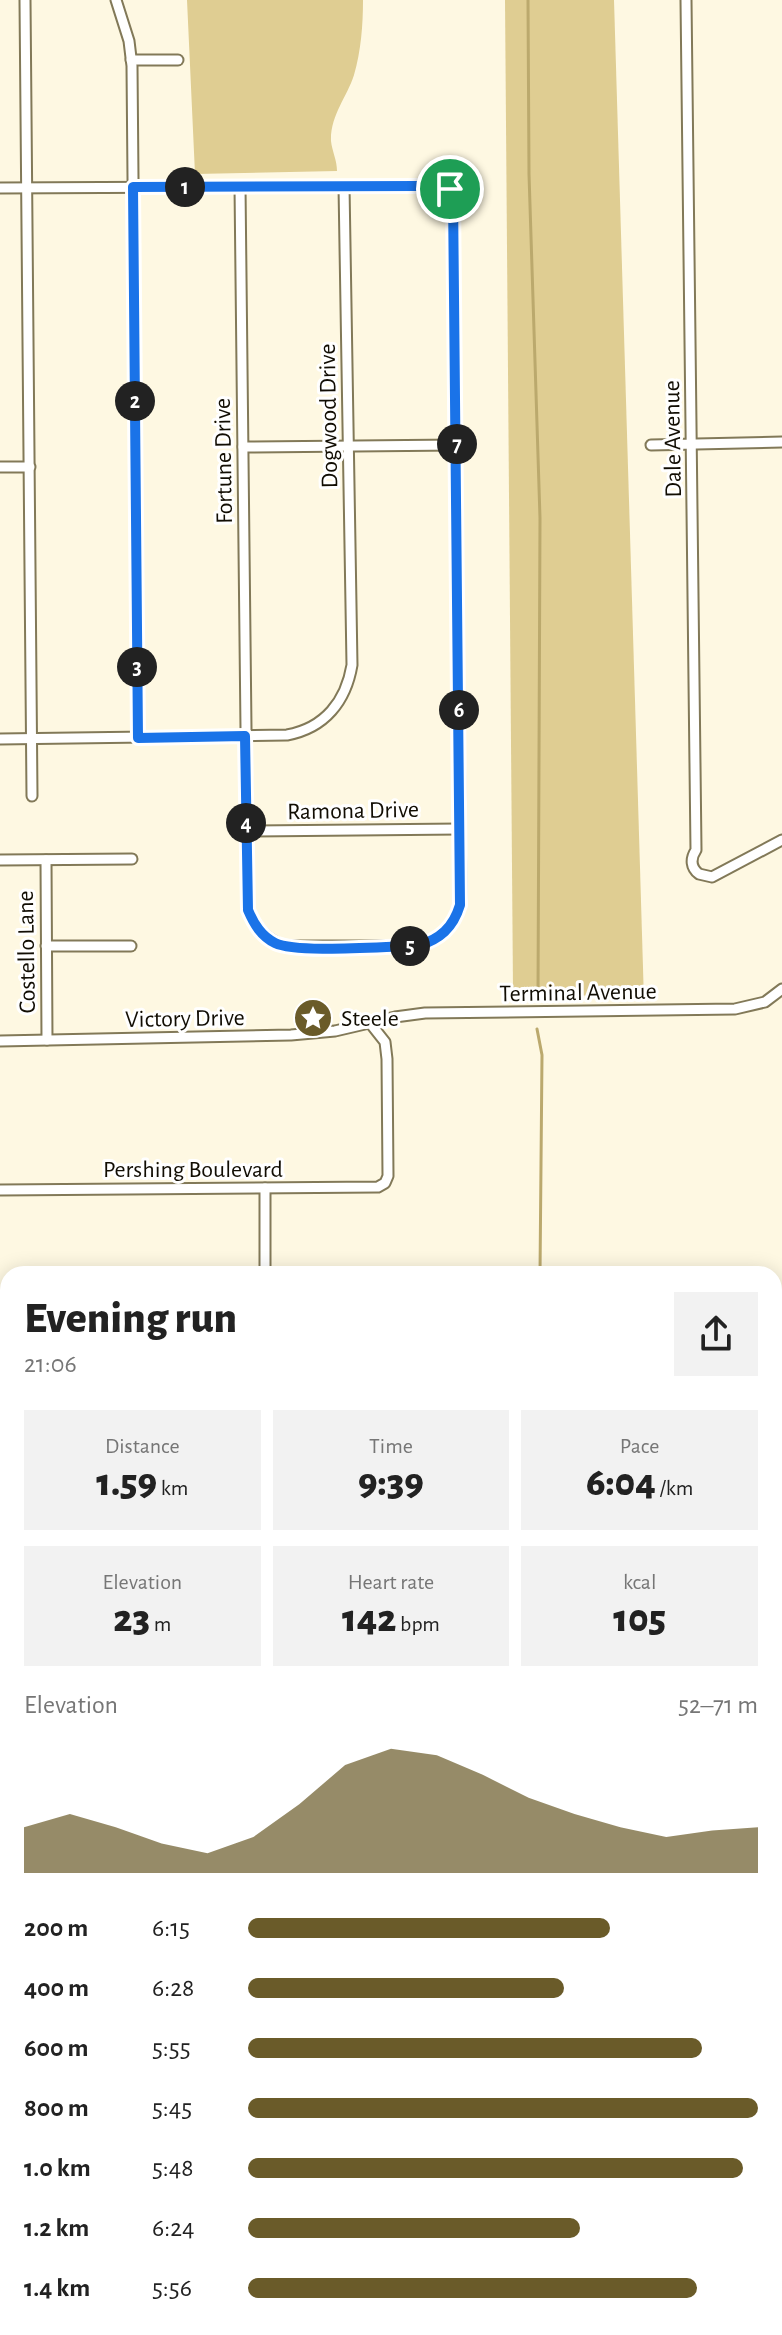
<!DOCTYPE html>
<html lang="en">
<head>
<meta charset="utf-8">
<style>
  :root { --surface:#fff; --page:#f2f2f2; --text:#222; --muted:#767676; --accent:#6a5b29 }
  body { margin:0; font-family:"Alegreya Sans",sans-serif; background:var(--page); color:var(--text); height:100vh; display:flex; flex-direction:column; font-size:30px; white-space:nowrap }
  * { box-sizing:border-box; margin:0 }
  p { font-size:26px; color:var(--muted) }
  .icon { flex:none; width:44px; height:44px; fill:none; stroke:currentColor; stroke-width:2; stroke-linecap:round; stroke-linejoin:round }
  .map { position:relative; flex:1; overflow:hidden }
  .details { position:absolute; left:0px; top:1266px; width:782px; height:1070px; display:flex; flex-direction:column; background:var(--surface); border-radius:24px 24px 0 0; box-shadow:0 4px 20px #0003 }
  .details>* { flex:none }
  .pin { position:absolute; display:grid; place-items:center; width:68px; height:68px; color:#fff; margin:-34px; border:4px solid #fff; border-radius:50%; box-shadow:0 2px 8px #0007 }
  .km { position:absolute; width:40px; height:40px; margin:-20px; border-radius:50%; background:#222; color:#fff; font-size:22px; line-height:40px; text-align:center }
  .round { display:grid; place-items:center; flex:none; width:84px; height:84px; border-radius:0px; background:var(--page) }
  .headline { display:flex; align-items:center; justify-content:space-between; height:136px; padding:0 24px }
  h1 { font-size:44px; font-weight:800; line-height:60px }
  .figures { display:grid; grid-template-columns:repeat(3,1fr); gap:12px; height:136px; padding:8px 24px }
  .figures div { display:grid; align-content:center; border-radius:0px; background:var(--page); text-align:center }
  .figures b { font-size:40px; font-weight:800 }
  .figures small { font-size:22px; font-weight:400 }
  .figures p { font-size:22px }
  .chart { height:224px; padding:16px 24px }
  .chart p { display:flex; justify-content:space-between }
  .chart svg { width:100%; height:144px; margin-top:8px; fill:var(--accent); opacity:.7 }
  ul { padding:0 24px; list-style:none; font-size:26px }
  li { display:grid; grid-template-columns:128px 96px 1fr; align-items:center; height:60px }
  li i { height:20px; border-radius:10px; background:var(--accent) }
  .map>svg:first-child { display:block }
</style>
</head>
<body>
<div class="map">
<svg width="782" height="2335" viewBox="0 0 782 2335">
  <rect width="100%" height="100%" fill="#fef8e2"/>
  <g fill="#dfcd92">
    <path d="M187,0h176c0,25 -2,51 -9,75 -7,22 -24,41 -23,66 1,10 6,19 6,30l-142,3z"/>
    <polygon points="505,0 614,0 644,1001 513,989"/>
    <polygon points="782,2026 782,2182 774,2175 774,2033"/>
  </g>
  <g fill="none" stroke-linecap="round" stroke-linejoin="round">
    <g stroke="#bba96d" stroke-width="3">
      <polyline points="528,0 529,174 540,518 538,996"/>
      <polyline points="537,1029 542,1055 540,1274"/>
      <polyline points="774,2234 782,2242"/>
    </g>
    <defs>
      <g id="minor">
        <polyline points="25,0 32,796"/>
        <polyline points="116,0 129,41 132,66 138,738"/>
        <path d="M686,0l10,850c-6,9 -5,18 3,24l13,3 70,-37"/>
        <polyline points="131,60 178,60"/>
        <path d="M0,188l419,-2h24l10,9 8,703c-3,26 -19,40 -43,48h-134c-18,-7 -28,-18 -36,-36l-8,-724"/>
        <polyline points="651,445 782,442"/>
        <polyline points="243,447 457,445"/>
        <polyline points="0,467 30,467"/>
        <path d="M0,739l287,-4c38,-7 59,-34 65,-70l-8,-479"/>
        <polyline points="246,831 460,829"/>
        <polyline points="0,860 132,859"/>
        <polyline points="46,860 47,1040"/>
        <polyline points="46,946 131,946"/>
        <polyline points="0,1041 291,1035 335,1031 395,1017 425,1013 735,1009 765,1002 782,989"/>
        <polyline points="0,1190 378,1187 385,1183 388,1176 387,1059 385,1042 370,1023"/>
        <polyline points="265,1274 265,1188"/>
        <polyline points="0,1332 8,1332"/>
        <polyline points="0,1488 8,1487"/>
        <polyline points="0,1646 8,1646"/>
        <polyline points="0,1751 8,1745"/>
        <polyline points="0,1759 8,1765"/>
        <polyline points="0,2092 8,2092"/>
      </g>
      <polyline id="secondary" points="774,1461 782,1457"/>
      <g id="primary">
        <polyline points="774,2003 782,2002"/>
        <polyline points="29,2335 38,2328"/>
      </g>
    </defs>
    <use href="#minor" stroke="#827958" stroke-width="13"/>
    <use href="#secondary" stroke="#827958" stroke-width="16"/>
    <use href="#primary" stroke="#827958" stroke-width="18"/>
    <use href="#minor" stroke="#fff" stroke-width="9"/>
    <use href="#secondary" stroke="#fff" stroke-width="12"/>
    <use href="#primary" stroke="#fff" stroke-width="14"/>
    <defs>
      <g id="rail">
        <polyline points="774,1967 782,1959"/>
        <polyline points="774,2012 782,2004"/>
        <polyline points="392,2335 400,2328"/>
        <polyline points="441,2335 448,2328"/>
      </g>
    </defs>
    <use href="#rail" stroke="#2c271c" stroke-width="6"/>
    <use href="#rail" stroke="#fff" stroke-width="3" stroke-dasharray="9" stroke-linecap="butt"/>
  </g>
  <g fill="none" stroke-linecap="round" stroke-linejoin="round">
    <defs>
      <path id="route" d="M419,186h24l10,9 7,710c-7,23 -20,34 -42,41 -30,0 -120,8 -143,-3 -14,-7 -21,-19 -27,-33l-3,-174 -107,2 -5,-551z"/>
    </defs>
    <use href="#route" stroke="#fff" stroke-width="16"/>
    <use href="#route" stroke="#1a73e8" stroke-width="10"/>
  </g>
  <defs>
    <symbol id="sight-disc" viewBox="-11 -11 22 22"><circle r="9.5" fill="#6a5b29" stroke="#fff"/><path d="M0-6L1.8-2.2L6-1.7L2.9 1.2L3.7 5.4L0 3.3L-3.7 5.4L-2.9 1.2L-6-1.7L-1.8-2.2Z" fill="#fff"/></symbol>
  </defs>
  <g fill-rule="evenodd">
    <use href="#sight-disc" x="291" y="996" width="44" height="44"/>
  </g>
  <g text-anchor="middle" stroke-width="6" stroke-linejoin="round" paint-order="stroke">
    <g font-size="24" fill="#110d03" stroke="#fff">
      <text transform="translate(328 416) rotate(-91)" y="8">Dogwood Drive</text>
      <text transform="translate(672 439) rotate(-91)" y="8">Dale Avenue</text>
      <text transform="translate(223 461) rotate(-91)" y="8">Fortune Drive</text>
      <text transform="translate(353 810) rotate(-1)" y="8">Ramona Drive</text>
      <text transform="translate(26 952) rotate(-91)" y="8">Costello Lane</text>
      <text transform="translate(578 992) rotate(-1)" y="8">Terminal Avenue</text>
      <text transform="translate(185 1018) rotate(-1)" y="8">Victory Drive</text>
      <text x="193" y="1177">Pershing Boulevard</text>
    </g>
    <g font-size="24" fill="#110d03" stroke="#fff" text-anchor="start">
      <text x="341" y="1026">Steele</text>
    </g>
  </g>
</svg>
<div class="pin" style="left:450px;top:189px;background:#1e9e55"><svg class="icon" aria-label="arrive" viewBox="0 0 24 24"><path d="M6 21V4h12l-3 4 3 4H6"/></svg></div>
<b class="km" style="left:185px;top:187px">1</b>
<b class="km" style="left:135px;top:401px">2</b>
<b class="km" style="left:137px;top:667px">3</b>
<b class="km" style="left:246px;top:823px">4</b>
<b class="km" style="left:410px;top:946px">5</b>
<b class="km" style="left:459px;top:710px">6</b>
<b class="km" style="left:457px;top:444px">7</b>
<section class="details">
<div class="headline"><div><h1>Evening run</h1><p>21:06</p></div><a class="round"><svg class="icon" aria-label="share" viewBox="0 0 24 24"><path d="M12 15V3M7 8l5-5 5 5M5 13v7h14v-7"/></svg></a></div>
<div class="figures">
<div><p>Distance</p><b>1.59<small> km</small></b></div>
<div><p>Time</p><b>9:39</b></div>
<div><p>Pace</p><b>6:04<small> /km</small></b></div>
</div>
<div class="figures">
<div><p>Elevation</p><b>23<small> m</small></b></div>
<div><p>Heart rate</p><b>142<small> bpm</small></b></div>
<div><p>kcal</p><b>105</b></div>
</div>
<div class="chart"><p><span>Elevation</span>52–71 m</p>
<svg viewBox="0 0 160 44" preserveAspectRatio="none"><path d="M0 44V30L10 26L20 30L30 35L40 38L50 33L60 23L70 11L80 6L90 8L100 14L110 21L120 26L130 30L140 33L150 31L160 30V44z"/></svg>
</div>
<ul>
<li><b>200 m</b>6:15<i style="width:71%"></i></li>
<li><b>400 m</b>6:28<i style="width:62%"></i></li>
<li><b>600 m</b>5:55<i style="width:89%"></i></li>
<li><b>800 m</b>5:45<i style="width:100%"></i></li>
<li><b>1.0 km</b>5:48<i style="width:97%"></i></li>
<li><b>1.2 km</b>6:24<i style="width:65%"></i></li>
<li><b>1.4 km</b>5:56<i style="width:88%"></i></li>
</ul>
</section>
</div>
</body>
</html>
